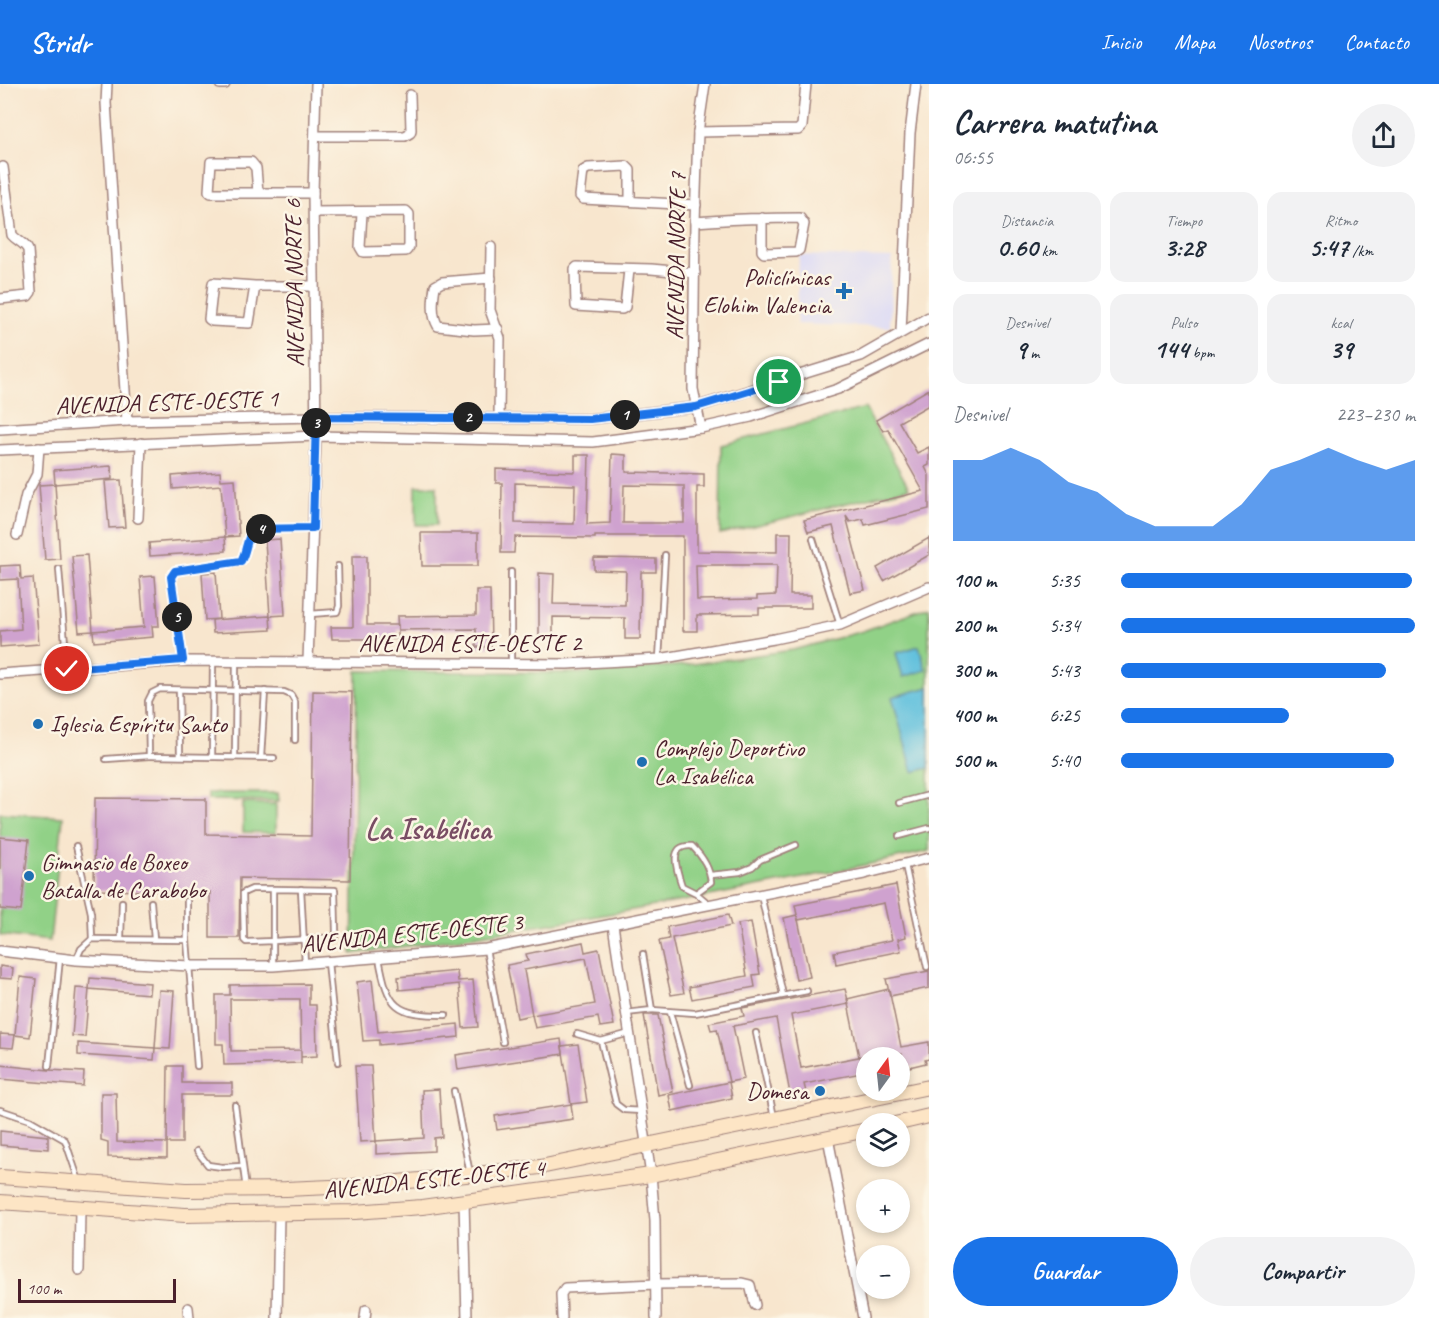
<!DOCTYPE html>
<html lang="es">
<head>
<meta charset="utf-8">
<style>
  :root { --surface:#fff; --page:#f2f2f3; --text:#1f2937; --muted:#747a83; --accent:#1a73e8 }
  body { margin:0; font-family:Caveat,sans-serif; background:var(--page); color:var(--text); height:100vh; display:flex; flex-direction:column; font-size:22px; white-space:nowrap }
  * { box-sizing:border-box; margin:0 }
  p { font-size:20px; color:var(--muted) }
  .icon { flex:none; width:33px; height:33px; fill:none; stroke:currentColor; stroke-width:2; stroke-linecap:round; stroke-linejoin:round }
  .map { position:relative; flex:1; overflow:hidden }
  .side { display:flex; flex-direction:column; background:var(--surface); width:510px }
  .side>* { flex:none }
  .needle { width:39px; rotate:15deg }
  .fabs { position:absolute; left:856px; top:963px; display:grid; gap:12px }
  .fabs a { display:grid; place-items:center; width:54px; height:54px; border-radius:50%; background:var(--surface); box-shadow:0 3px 9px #0003; font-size:30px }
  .scale { position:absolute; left:18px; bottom:15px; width:158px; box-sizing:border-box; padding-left:6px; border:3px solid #4a1f2b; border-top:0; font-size:16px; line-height:21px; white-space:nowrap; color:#4a1f2b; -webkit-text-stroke:4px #fcf5e5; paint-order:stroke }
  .pin { position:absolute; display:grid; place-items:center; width:51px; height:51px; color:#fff; margin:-26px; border:3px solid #fff; border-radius:50%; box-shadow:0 2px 6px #0007 }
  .km { position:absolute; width:30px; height:30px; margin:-15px; border-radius:50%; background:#222; color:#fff; font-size:16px; line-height:30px; text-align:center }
  .round { display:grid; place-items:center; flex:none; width:63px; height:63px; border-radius:32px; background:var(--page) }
  .headline { display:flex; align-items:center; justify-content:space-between; height:102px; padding:0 24px }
  h1 { font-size:33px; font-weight:700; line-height:45px }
  .figures { display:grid; grid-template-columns:repeat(3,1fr); gap:9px; height:102px; padding:6px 24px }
  .figures div { display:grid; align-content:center; border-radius:15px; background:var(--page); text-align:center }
  .figures b { font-size:26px; font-weight:700 }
  .figures small { font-size:16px; font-weight:400 }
  .figures p { font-size:16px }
  .chart { height:168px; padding:12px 24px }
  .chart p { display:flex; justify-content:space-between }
  .chart svg { width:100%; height:108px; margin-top:6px; fill:var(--accent); opacity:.7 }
  .primary-button { display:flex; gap:12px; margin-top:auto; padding:12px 24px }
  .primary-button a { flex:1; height:69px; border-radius:36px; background:var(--accent); color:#fff; font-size:24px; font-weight:700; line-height:69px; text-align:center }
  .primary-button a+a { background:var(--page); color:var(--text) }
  ul { padding:0 24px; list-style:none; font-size:20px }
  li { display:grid; grid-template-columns:96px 72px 1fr; align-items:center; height:45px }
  li i { height:15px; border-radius:8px; background:var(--accent) }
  header { display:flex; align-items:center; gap:36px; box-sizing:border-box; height:84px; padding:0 30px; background:var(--accent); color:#fff }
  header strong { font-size:28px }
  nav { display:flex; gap:33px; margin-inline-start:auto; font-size:21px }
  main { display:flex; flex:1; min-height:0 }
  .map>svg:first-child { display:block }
</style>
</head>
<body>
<header>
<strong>Stridr</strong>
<nav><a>Inicio</a><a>Mapa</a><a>Nosotros</a><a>Contacto</a></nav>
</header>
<main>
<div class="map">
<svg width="929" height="1234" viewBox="0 0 929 1234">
  <rect width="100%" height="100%" fill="#fcf5e5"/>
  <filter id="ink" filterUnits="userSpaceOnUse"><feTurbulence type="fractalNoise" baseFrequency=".0167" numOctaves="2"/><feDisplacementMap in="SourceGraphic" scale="12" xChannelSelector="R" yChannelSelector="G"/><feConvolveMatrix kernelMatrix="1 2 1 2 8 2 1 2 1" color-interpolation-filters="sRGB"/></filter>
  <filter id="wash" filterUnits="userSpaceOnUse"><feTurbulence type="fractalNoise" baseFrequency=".008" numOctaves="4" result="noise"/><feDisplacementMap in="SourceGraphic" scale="24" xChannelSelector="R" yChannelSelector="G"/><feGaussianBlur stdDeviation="1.35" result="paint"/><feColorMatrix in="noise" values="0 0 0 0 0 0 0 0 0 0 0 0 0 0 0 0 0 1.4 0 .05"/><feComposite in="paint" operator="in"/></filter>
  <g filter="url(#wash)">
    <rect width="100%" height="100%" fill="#f8e6ce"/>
    <polygon fill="#d8d7f8" points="799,171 892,174 890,243 797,240"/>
    <g fill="#91d187" stroke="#6e7859" stroke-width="1.5">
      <polygon points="865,324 909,404 720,450 721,361"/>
      <rect x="416" y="402" width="21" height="39"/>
      <path d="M929,523v244c-191,43 -383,76 -577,103l5,-283 222,2 107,-8 107,-15 70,-19z"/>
      <polygon points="208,709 278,709 279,717 208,716"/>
      <polygon points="243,719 276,720 276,749 243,748"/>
      <polygon points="0,729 63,733 50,857 0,851"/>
    </g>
    <g fill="#5fc0dd" stroke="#547084" stroke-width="1.5">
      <polygon points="919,562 926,586 903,593 896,569"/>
      <polygon points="929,603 929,684 913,688 892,613"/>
    </g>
    <g id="blocks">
      <g fill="#cfa2cf" fill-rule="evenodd">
        <polygon points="929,305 929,321 899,338 917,369 929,363 929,381 925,383 929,391 929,425 865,441 863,435 850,438 846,432 865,506 850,509 833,442 808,448 804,436 923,407 888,345 883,347 876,336"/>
        <path d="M612,370l14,1v17l78,2v13h-7v64l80,1v-19h14l-1,62h21v13h-52v6l-62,1v16h-14v-95h-88v2l-80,-1 -1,16h-13l1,-70h-6v-14l79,3v-17h14l-2,69 23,-1zM515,399l60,2 -1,39 -59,-1zM624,401l60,1v37h-61zM696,481h81l-1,30 -19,1v3l-60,1z"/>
        <polygon points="111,382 112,395 55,400 54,386"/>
        <polygon points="220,388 221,396 235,395 239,452 225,453 221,401 173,405 172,392"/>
        <polygon points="121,396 125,443 109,444 105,397"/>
        <polygon points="55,400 60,475 45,476 39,401"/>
        <polygon points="421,449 478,449 478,482 422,482"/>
        <polygon points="225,453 226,467 150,472 149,459"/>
        <polygon points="929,454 929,471 884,497 877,484"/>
        <polygon points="280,455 285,531 270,532 265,456"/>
        <polygon points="87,471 93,547 79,548 72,472"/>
        <polygon points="352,472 367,472 367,541 398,541 398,555 332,555 331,543 353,543"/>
        <polygon points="594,474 656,475 656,488 641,488 640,555 625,555 625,534 553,533 553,554 539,554 539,489 554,490 553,520 625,521 626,487 594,486"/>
        <polygon points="20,481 21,495 33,494 39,560 0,563 0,547 21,545 18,495 0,496 0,482"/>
        <polygon points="216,488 219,535 205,536 202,489"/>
        <polygon points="155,492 159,542 152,542 153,553 94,558 93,547 144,543 140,493"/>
        <polygon points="476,506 490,506 491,563 476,563 476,545 398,546 397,532 476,531"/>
        <polygon points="270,532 271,546 213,549 212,536"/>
        <polygon points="313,607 352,608 350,796 240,794 239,854 210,854 210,808 94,806 95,714 206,715 206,750 311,752"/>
        <polygon points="0,753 29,756 21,827 0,825"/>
        <polygon points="896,801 906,853 898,855 901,867 836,880 834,868 892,856 884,819 798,836 795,821"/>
        <polygon points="728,831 731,842 672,854 684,909 671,911 659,857 669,855 667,843"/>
        <polygon points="797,831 810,893 796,896 784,834"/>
        <polygon points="751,838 760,890 753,891 755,903 692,915 689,903 747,892 738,840"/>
        <path d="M583,858l2,10 14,-3 15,76 -14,2 -2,-10 -63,11 -3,-13 -15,3 -10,-53 21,-4 -2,-7zM586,874l9,46 -63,11 -8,-45z"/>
        <polygon points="0,882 13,884 12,895 0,894"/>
        <polygon points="457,887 458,897 473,896 478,943 463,944 459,900 399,906 398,893"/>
        <polygon points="929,887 929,904 890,912 886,895"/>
        <polygon points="20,893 36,895 30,953 15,951"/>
        <polygon points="90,894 150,899 149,910 89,905"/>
        <polygon points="372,896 378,948 458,940 459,953 379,961 379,956 363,957 357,898"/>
        <path d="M309,900v21h7l1,51 -16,1v-7v13l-77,2 -1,-21h-7v-49h14v-10zM230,915h70l1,51 -70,1z"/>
        <polygon points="76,904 89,905 85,953 72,952"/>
        <polygon points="845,905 849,920 791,931 801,984 864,972 867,988 804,1000 806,1008 790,1010 776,934 733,942 744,995 729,998 717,945 711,946 709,939 744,932 742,924"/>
        <polygon points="889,905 901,963 929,958 929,975 925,976 926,979 905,984 902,970 889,972 888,968 859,973 847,915"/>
        <polygon points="159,906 174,907 170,965 155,964"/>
        <polygon points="644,931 658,931 673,1008 658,1011"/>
        <polygon points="0,950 15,951 13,964 0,963"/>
        <polygon points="561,955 563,970 458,986 456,971"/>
        <polygon points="78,959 155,964 154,976 78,971"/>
        <polygon points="578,960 587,1018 571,1020 562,962"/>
        <polygon points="0,981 49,986 84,988 83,1002 0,995"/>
        <polygon points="168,982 182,982 182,999 232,999 232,1011 182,1011 182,1059 167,1059"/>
        <polygon points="355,982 371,982 376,1057 360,1058"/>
        <polygon points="729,998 732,1014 672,1027 669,1011"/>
        <polygon points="439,1005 442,1053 434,1054 434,1067 376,1070 376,1057 424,1054 422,1006"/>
        <polygon points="101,1009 116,1009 117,1058 167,1059 167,1074 108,1073 108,1058 101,1056"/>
        <polygon points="571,1020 573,1035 497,1046 495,1032"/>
        <polygon points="0,1047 48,1052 48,1065 0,1061"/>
      </g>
    </g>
  </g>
  <g filter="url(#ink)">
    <use href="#blocks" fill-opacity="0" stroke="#a1827c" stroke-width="1.5"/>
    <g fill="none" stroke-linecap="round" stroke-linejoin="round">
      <defs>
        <g id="lane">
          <polyline points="813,455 840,541"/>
          <polyline points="59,485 67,584"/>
          <polyline points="310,530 337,528 339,522 338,482"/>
          <polyline points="659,575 665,471"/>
          <path d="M183,577l-12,-84 4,-6 66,-10c6,-10 5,-22 12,-32h59"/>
          <polyline points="511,580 511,488"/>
          <polyline points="179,606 180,672"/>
          <polyline points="212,673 213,577"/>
          <polyline points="235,673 236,577"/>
          <polyline points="261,673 265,607"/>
          <polyline points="274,674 149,672 148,617 152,609 160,605 284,608 291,611 295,618 295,656"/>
          <polyline points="106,675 149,672"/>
          <polyline points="899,719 929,711"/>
          <polyline points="899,752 929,744"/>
          <polyline points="76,762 91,829 92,855"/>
          <polyline points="905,781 927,883"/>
          <polyline points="711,791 740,788 752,783 760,776 796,761"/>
          <path d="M273,805h-21l-9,4 1,47 2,2c30,-1 59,-2 89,-5l1,-5 -1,-42 -62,-1v77"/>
          <polyline points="301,805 305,880"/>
          <path d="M696,809l15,-11c-1,-15 -9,-26 -19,-36 -25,-2 -15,25 -10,40l14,7 13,11"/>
          <polyline points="761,811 783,911"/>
          <polyline points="187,817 187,856 197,982"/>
          <polyline points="151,818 154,855"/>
          <polyline points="121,854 122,818"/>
          <polyline points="486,865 503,958"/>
          <path d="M379,874c9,50 16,57 67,57"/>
          <polyline points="76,876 81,865 92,855 187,856"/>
          <polyline points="328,878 338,978"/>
          <polyline points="652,926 695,929 807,907"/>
          <polyline points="670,928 690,1001"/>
          <polyline points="626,929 652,926 643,870"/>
          <polyline points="756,949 774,1033"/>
          <polyline points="577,950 601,957 630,949"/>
          <polyline points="601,957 616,1020 624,1026 642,1027"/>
          <polyline points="49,982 60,874"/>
          <polyline points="454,1007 470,1090"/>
          <polyline points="235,1021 246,1105"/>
          <polyline points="0,1026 30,1036 65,1056 79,1097"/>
          <polyline points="197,1067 208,1081 222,1083 242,1082"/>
        </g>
        <g id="street">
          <polyline points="107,0 106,19 127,337"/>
          <polyline points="220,0 225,0"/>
          <polyline points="698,48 798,46 802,42 806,0"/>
          <polyline points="315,52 405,52 410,49 411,46 410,11"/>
          <polyline points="258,109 256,84 251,78 211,78 209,107 211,109 313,109"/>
          <polyline points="630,117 630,86 626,82 588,84 583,87 580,112 583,115 696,121"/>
          <polyline points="314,128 406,127 409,130 409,163 406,167 363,168 360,163 362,129"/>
          <path d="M695,138c35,-3 70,-4 105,-4l4,6 -5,26 -3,2 -32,1 -2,-2v-33"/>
          <polyline points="491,163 490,226 500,254 499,333"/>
          <polyline points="629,186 625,223 622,225 576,222 575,185 577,183 651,185 695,189"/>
          <path d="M491,194l-49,4 -7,4c-2,13 -4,29 3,40l36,4 24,-1"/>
          <polyline points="255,202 249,239 212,237 209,235 213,199 255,202 313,202"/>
          <path d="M0,215l28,-3 3,-4 -3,-42c-3,-7 -11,-9 -16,-15l-9,-68"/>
          <polyline points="901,248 910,49 916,0"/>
          <polyline points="701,344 693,305 695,138 698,48 705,0"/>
          <polyline points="0,345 127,337 316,333 590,335 696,323 861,272 929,233"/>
          <polyline points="0,366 316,352 593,358 701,344 751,333 838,305 929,260"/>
          <polyline points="138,434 141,359"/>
          <polyline points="17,451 26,411 37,390 39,364"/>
          <polyline points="308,577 316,352 313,109 316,0"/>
          <polyline points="0,590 183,577 567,580 659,575 774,555 840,541 929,503"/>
          <polyline points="613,841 651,1091 655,1136 656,1234"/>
          <polyline points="0,867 76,876 190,882 273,882 486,865 864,790 929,774"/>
          <polyline points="828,1054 863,1234"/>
          <polyline points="464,1117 467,1234"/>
          <polyline points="79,1186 80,1124"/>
          <polyline points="188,1224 189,1234"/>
          <polyline points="277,1234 279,1130"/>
          <polyline points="365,1234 366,1226"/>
          <polyline points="562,1234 561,1210 565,1204 656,1200 742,1199 750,1201 755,1221"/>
        </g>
        <g id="secondary">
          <polyline points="895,1040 929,1032"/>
          <polyline points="0,1093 186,1106 286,1105 353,1102 420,1096 540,1083 929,1003"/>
          <polyline points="0,1118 185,1131 355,1128 422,1123 651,1091 867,1046"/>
        </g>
      </defs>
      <use href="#lane" stroke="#a1827c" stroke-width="8"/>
      <use href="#street" stroke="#a1827c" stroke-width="12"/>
      <use href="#secondary" stroke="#a1827c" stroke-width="16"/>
      <use href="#lane" stroke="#fff" stroke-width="4.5"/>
      <use href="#street" stroke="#fff" stroke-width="9"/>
      <use href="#secondary" stroke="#fde5c5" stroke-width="14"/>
    </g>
  </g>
  <g fill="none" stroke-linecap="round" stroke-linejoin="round" filter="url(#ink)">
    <defs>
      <path id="route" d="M67,585l116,-9 -12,-83 4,-6 66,-10c6,-10 5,-22 12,-32l60,-1 3,-111 274,2 106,-12 83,-25"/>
    </defs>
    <use href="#route" stroke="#fff" stroke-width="12"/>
    <use href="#route" stroke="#1a73e8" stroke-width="8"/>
  </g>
  <g fill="#1f6fb2" stroke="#fcf5e5" stroke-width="2">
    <path d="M841 198h6v6h6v6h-6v6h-6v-6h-6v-6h6z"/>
    <circle cx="38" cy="640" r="6"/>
    <circle cx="642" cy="678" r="6"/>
    <circle cx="29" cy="792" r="6"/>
    <circle cx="820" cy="1007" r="6"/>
  </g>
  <g text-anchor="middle" stroke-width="5" stroke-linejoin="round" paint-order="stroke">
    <g font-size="24" fill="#4a1f2b" stroke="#fcf5e5">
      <text transform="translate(676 172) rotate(-89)" y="8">AVENIDA NORTE 7</text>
      <text transform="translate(294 199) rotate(-91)" y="8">AVENIDA NORTE 6</text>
      <text transform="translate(167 318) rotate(-2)" y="8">AVENIDA ESTE-OESTE 1</text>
      <text x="470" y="567">AVENIDA ESTE-OESTE 2</text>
      <text transform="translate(412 849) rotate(-6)" y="8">AVENIDA ESTE-OESTE 3</text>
      <text transform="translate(434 1095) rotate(-6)" y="8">AVENIDA ESTE-OESTE 4</text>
    </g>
    <g font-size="24" fill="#4a1f2b" stroke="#fcf5e5" text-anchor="start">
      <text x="830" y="201" text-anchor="end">Policlínicas<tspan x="830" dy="28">Elohim Valencia</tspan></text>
      <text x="50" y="648">Iglesia Espíritu Santo</text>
      <text x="654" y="672">Complejo Deportivo<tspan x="654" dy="28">La Isabélica</tspan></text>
      <text x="41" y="786">Gimnasio de Boxeo<tspan x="41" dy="28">Batalla de Carabobo</tspan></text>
      <text x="808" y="1015" text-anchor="end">Domesa</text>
    </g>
    <g font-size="30" font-weight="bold" fill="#794d64" stroke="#fcf5e5">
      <text x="428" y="755">La Isabélica</text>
    </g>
  </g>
</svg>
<div class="fabs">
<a><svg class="needle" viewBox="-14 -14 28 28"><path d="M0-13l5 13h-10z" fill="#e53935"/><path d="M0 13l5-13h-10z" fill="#747a83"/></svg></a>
<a><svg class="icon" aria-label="layers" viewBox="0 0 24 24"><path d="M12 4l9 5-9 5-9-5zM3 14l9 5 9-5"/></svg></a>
<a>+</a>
<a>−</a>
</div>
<div class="scale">100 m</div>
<div class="pin" style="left:779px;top:298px;background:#1e9e55"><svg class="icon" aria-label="arrive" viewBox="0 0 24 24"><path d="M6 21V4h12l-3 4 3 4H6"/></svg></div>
<div class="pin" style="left:67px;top:585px;background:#d93025"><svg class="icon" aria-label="check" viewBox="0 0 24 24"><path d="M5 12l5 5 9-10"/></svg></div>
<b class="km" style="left:625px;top:331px">1</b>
<b class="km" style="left:468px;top:333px">2</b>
<b class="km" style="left:316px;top:339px">3</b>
<b class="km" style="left:261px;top:445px">4</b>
<b class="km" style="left:177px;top:533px">5</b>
</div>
<section class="side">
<div class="headline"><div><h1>Carrera matutina</h1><p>06:55</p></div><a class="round"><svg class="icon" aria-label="share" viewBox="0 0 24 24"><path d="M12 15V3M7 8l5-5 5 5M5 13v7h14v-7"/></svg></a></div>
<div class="figures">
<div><p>Distancia</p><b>0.60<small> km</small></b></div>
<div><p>Tiempo</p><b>3:28</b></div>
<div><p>Ritmo</p><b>5:47<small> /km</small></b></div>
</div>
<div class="figures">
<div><p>Desnivel</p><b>9<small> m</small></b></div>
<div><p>Pulso</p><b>144<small> bpm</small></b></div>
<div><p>kcal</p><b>39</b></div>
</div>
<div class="chart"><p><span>Desnivel</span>223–230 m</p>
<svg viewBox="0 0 160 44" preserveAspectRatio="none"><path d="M0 44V11L10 11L20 6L30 11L40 20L50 24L60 33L70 38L80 38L90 38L100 29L110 15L120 11L130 6L140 11L150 15L160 11V44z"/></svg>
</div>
<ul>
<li><b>100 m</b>5:35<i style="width:99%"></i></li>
<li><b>200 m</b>5:34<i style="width:100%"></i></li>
<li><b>300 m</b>5:43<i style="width:90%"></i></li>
<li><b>400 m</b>6:25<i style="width:57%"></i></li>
<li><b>500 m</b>5:40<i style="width:93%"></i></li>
</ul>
<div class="primary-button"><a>Guardar</a><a>Compartir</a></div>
</section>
</main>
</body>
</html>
